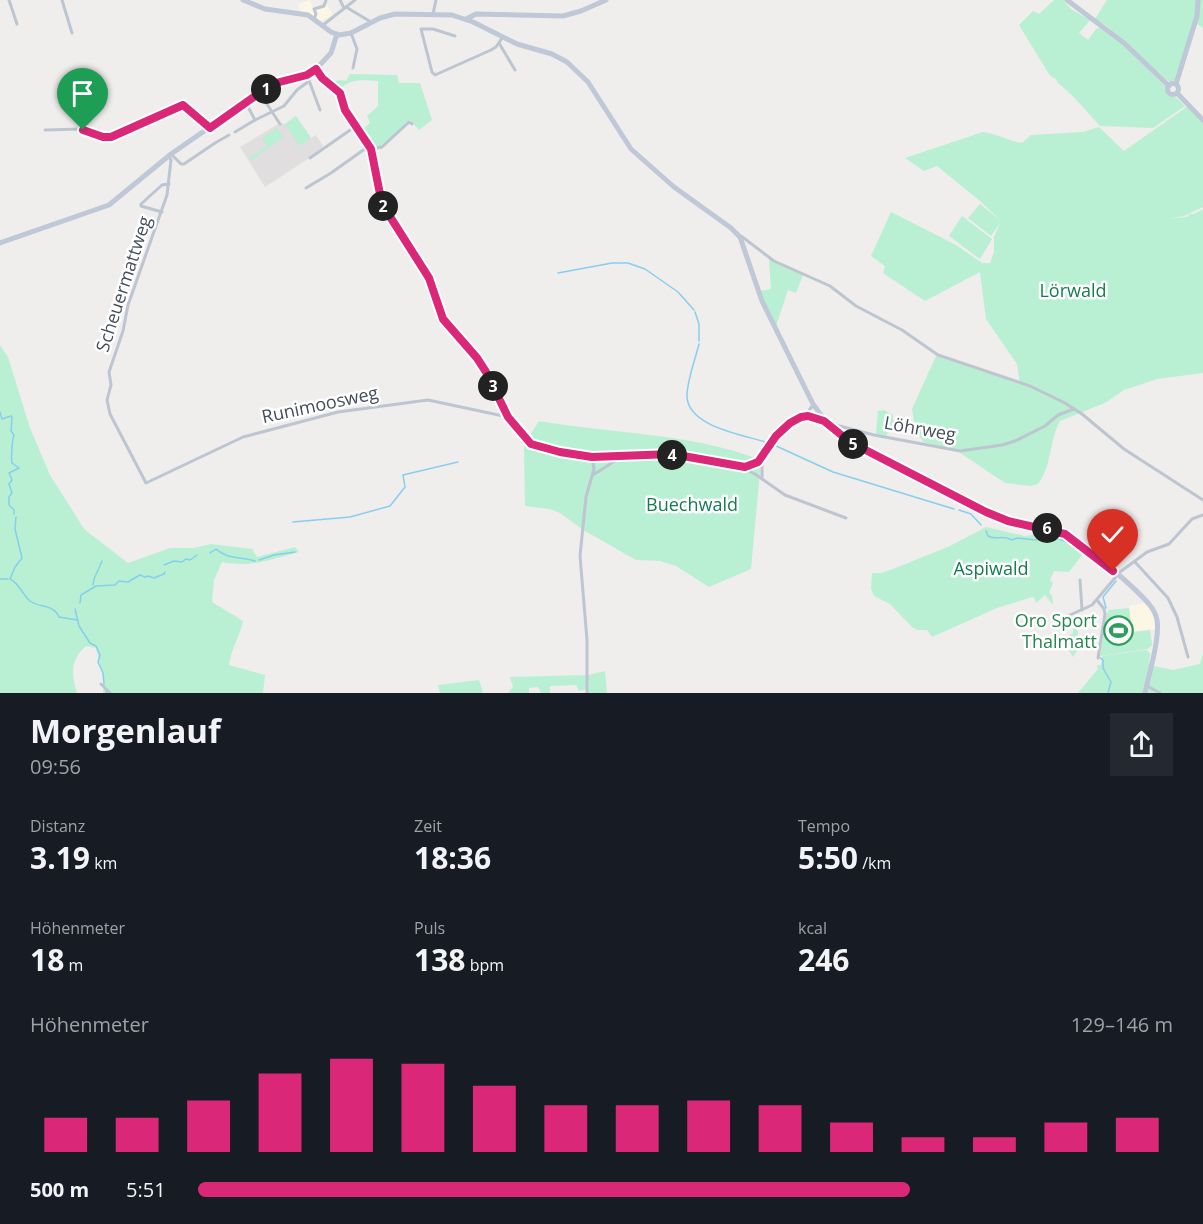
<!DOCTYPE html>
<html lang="de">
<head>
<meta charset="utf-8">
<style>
  :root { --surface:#171b24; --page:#242831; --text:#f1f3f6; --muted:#9ea1a6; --accent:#db2777 }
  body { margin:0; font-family:"Open Sans",sans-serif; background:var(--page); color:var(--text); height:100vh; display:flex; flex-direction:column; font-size:22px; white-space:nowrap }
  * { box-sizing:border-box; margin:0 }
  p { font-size:20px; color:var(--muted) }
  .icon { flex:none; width:33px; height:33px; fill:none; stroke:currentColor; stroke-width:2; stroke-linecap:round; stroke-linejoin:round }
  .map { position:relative; height:693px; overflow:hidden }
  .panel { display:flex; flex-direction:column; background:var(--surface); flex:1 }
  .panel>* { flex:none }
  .pin { position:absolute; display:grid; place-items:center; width:51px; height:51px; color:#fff; margin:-62px -26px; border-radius:50% 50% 50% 0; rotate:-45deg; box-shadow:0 0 6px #0007 }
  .pin .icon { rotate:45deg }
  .km { position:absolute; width:30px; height:30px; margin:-15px; border-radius:50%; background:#222; color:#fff; font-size:16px; line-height:30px; text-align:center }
  .round { display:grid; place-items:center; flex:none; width:63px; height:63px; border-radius:0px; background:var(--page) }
  .summary { display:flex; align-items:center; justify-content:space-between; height:102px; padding:0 30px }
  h1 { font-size:33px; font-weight:700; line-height:45px }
  .figures { display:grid; grid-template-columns:repeat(3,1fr); gap:9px; height:102px; padding:6px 30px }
  .figures div { display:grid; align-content:center }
  .figures b { font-size:30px; font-weight:700 }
  .figures small { font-size:16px; font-weight:400 }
  .figures p { font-size:16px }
  .chart { height:168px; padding:12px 30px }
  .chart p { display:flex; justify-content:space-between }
  .chart svg { width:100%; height:108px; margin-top:6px; stroke:var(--accent); stroke-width:6 }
  ul { padding:0 30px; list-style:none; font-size:20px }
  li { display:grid; grid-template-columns:96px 72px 1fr; align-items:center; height:45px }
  li i { height:15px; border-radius:8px; background:var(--accent) }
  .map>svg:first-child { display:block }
</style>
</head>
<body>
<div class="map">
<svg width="1203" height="693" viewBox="0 0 1203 693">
  <rect width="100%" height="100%" fill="#f0eded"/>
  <g fill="#fcf7e5">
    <polygon points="310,0 314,10 327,5 332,13 331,16 321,21 312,15 301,12 298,4"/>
    <polygon points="1145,603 1154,614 1156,629 1132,632 1129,606"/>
  </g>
  <polygon fill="#e1dedf" points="296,116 311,138 316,135 323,146 320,151 265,187 240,147 280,123 285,124"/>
  <g fill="#b9efd2">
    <polygon points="1054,0 1063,0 1071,9 1090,20 1079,33 1088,40 1096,29 1100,28 1122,44 1165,86 1169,95 1177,98 1185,106 1153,128 1100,126 1072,95 1058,83 1055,78 1053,78 1049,74 1019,25 1033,11 1039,14"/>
    <polygon points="1107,0 1203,0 1203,28 1196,23 1175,81 1170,82 1164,78 1108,27 1095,19"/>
    <path d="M350,74l47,1 2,8h21l12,37 -13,10 -9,-10 -28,26 -11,2 -11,-16 10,-9 -3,-7 11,-10v-25c-16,-1 -28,-3 -40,10l-9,-8 11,-3 6,1z"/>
    <path d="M1188,106l15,16v85l-19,9 -15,3 18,-2 3,-3h4l9,-5v164l-46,6 -33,11 -19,13 -45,18c-11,20 -8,45 -22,63l-7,2 -26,-3 -49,-33 -33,-8 -8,-15 -3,-18 24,-53 84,28 -3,-20 -31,-45 -6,-47 -55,29 -42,-28 2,-7 -14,-10 20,-44 65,33 26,18h8l4,-11v-15l6,-14 -9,13 -23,-18 12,-14 21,17 -21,-20 -43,-35 -13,5 -19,-13 78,-26c14,2 25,9 39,11l9,-8 52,-3 16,-5 25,24z"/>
    <polygon points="296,116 311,138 300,146 285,124"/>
    <polygon points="277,128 283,137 251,161 249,158 267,146 262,138"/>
    <polygon points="962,216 992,239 980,259 949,236"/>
    <polygon points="769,259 803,275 796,293 788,290 776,326 760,291 771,289"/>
    <path d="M0,345l8,12 22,71 20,47 34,54 44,34 42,-15h24l17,-4 41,5 5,8 38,-10 4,5c-26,7 -49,16 -77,10l-8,18 -2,22 31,19c-3,15 -12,28 -14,44l36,10 -2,18h-160l1,-11 -8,-34 -10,-2c-16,14 -15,28 -9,47h-77z"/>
    <polygon points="884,410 893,415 893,422 886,436 876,434 878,411"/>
    <path d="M539,421c74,13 152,12 222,39l-10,109 -42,18 -33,-21 -16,-5 -24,-1 -51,-29 -25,-18 -10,-4 -25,-3 -1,-61z"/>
    <path d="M986,527l39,9 13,-2 5,-4c17,0 30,10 42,21l-16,21 -15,-1 -4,9 3,3 -4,10 3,2 1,10 -8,-10 -9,8 -2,-6 -5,1 -32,10 -65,29 -5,-7h-10l-5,-3 -22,-23 -16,-8 -3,-7 1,-16h9l12,-4 57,-23z"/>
    <polygon points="1129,608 1132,632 1150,630 1152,645 1148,649 1100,656 1106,616 1109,610"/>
    <path d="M1074,615c2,15 10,29 -1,42l-11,-18 11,-6z"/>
    <polygon points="1146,650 1150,653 1149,665 1173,670 1200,664 1203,653 1203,693 1078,693 1098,669 1097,665 1101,665 1102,656"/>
    <polygon points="605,671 607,693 587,693 587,689 579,691 576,685 550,686 550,693 541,693 538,687 529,688 529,693 508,693 513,687 510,677 588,675"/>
    <polygon points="479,680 483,693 440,693 438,685"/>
  </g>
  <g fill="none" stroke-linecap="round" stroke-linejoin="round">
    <g stroke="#86cfed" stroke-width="1.5">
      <polyline points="558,273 612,263 628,263 645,269 678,292 694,310"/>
      <polyline points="695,312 699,324 699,341"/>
      <path d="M699,344c-4,16 -11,34 -12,50 -2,33 58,41 82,49"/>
      <path d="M0,412l2,7 9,-3 1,1 -1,14 3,4c-2,4 -3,24 -2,28l7,5 -10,5 3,7 -3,4 3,9 -3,4v8l5,5v4"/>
      <polyline points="774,445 833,472 954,509"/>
      <polyline points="959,510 971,514 981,525"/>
      <path d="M16,517l-1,12 7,29 -7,9 -5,12c9,4 12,15 20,22 9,7 24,3 29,16l18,3"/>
      <polyline points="293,522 350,517 390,506 405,487 403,475 458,462"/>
      <path d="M986,531l2,5c9,5 14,-2 24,4l5,-2 19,2 7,-6 10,6 4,-2 12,5"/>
      <polyline points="1080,551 1097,562"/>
      <path d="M210,553l6,-4c12,11 25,7 39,12"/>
      <polyline points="259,560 274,555 295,552"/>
      <polyline points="164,565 174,561 182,562 186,559 190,560 197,555"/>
      <polyline points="1101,566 1110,573"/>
      <polyline points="0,579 8,579"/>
      <polyline points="93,585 94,579 102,561"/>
      <polyline points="80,603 81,595 96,586 115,585 119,581 128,582 140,575 145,577 148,576 154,578 164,574 165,572"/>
      <polyline points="1106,608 1103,597 1116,581"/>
      <polyline points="75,609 79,626 90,643 96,646 100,655 98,662 103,673 104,684"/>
      <polyline points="1099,657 1103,660 1103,668 1111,682 1108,693"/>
      <polyline points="106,691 107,693"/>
    </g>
    <g stroke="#bdc6d0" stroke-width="3">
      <polyline points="9,0 17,24"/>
      <polyline points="62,0 72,33"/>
      <polyline points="340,0 344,8"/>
      <polyline points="346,7 371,22"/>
      <polyline points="433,14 436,0"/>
      <polyline points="314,19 316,14 314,9 324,6 326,0"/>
      <polyline points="323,25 355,0"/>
      <polyline points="351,33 357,49 353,68"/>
      <polyline points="455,36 433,29 421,29 432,72 435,75 491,50 496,47 502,38"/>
      <polyline points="499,43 515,70"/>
      <polyline points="316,69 322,78 340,93 345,110 371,149 382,204 432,284 443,319 486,372 508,417 530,442 536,446 564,453 600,457 621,457"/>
      <polyline points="307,75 320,110"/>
      <polyline points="263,98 280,124"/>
      <polyline points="255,120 284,106 297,90 309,81"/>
      <polyline points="45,130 82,129 108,137 183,105 209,127"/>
      <polyline points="235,132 255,120 246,103"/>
      <polyline points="371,149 382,147 409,122 412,124"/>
      <polyline points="171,154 181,164 184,164 215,143 229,135"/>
      <polyline points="169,156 171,160 167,195 128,305 123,331 109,372 111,385 107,400 110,414 146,483 243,437 338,412 428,400 508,417"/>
      <polyline points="310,158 356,126"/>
      <polyline points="306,188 331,173 369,146"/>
      <polyline points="162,212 141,206 141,204 162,185 169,184"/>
      <polyline points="741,236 774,261 830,286 856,306 902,330 938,355 1030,386 1065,403 1082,414 1124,449 1203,500"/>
      <polyline points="805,416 813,405"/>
      <polyline points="828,423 874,435 960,451 1002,445 1015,441 1045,426 1058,415 1074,409"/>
      <path d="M743,467c30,-3 30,-48 62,-51 6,0 13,3 19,5"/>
      <polyline points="593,475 621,457 672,455 719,461 741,467 755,474 785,495 846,518"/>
      <polyline points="762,478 762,459"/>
      <polyline points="1135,562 1168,598 1177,617 1188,657"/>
      <polyline points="1080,580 1082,610"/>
      <polyline points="1097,600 1104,609 1105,614 1098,658"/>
      <polyline points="1059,620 1092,605 1120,572 1147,552 1169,544 1192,519 1203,515"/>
      <polyline points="101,684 110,693"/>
      <polyline points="1147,686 1160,693"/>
      <polyline points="587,693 587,640 580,556 586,497 594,469 592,457"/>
    </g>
    <g stroke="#bfc8d6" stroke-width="5">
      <path d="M243,0l22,9 43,6 23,17 8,3 12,-2 29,-15 15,-4 57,1 21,7 44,22 35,10 15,8 21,20 43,67 43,38 57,41 9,9 22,64 51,103 16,22 21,16 147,75c20,8 42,7 63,14 18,6 75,57 89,73 4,5 7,10 8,16 3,18 -8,54 -12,73"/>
      <polyline points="1067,0 1124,43 1169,86"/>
      <polyline points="466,19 476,14 563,16 581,11 606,0"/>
      <circle cx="1173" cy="89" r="5.5"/>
      <polyline points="1176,84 1197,16 1198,0"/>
      <polyline points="1177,93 1203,120"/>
      <polyline points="0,243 109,205 171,154 272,84 307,75 316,69 331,53 337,34"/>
    </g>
  </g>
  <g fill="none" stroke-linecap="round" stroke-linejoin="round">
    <defs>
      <polyline id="route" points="83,130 103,137 111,137 183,105 210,128 272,84 307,75 316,69 322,78 340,93 345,110 371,149 382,204 429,278 443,319 477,358 486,372 508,417 531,444 560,452 592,457 672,454 745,467 758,462 776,436 790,423 801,417 808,416 824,421 850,442 986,512 1008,521 1065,534 1113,571"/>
    </defs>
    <use href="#route" stroke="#fff" stroke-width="12"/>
    <use href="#route" stroke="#db2777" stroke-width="8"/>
  </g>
  <defs>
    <symbol id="stadium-ring" viewBox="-11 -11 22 22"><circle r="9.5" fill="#fff" stroke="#2e9e5b" stroke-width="1.5"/><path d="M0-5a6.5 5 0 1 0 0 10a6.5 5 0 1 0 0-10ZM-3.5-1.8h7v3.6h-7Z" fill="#2e9e5b"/></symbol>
  </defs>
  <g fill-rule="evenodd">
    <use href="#stadium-ring" x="1102" y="614" width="33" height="33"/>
  </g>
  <g text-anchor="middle" stroke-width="5" stroke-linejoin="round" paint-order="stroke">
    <g font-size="18" fill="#454f5a" stroke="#fff">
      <text transform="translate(124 284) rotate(-72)" y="6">Scheuermattweg</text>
      <text transform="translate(320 405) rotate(-12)" y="6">Runimoosweg</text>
      <text transform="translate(920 429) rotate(10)" y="6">Löhrweg</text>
    </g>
    <g font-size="18" fill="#157c50" stroke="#fff">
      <text x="1073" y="297">Lörwald</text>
      <text x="692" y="511">Buechwald</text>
      <text x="991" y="575">Aspiwald</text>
    </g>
    <g font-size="18" fill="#27864d" stroke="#fff" text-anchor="end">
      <text x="1097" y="627">Oro Sport<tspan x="1097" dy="21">Thalmatt</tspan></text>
    </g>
  </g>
</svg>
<div class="pin" style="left:83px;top:130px;background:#1e9e55"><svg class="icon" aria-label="arrive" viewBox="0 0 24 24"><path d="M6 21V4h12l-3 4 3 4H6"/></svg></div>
<div class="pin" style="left:1113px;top:571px;background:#d93025"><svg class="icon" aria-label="check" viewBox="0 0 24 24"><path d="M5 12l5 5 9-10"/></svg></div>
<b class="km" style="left:266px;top:89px">1</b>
<b class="km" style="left:383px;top:206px">2</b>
<b class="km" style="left:493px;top:386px">3</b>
<b class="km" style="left:672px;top:455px">4</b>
<b class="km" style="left:853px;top:444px">5</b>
<b class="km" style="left:1047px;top:528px">6</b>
</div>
<section class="panel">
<div class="summary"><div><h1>Morgenlauf</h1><p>09:56</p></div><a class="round"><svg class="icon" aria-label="share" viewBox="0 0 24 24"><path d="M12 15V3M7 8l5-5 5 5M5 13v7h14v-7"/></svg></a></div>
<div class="figures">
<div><p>Distanz</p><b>3.19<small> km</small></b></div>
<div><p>Zeit</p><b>18:36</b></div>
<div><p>Tempo</p><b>5:50<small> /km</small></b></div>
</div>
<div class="figures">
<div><p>Höhenmeter</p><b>18<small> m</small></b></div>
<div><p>Puls</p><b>138<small> bpm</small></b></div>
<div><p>kcal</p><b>246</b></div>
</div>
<div class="chart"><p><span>Höhenmeter</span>129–146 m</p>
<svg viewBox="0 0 160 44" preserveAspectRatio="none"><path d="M5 44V30M15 44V30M25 44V23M35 44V12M45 44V6M55 44V8M65 44V17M75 44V25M85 44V25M95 44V23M105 44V25M115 44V32M125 44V38M135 44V38M145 44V32M155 44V30"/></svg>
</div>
<ul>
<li><b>500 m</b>5:51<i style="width:73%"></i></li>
</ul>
</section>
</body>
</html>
